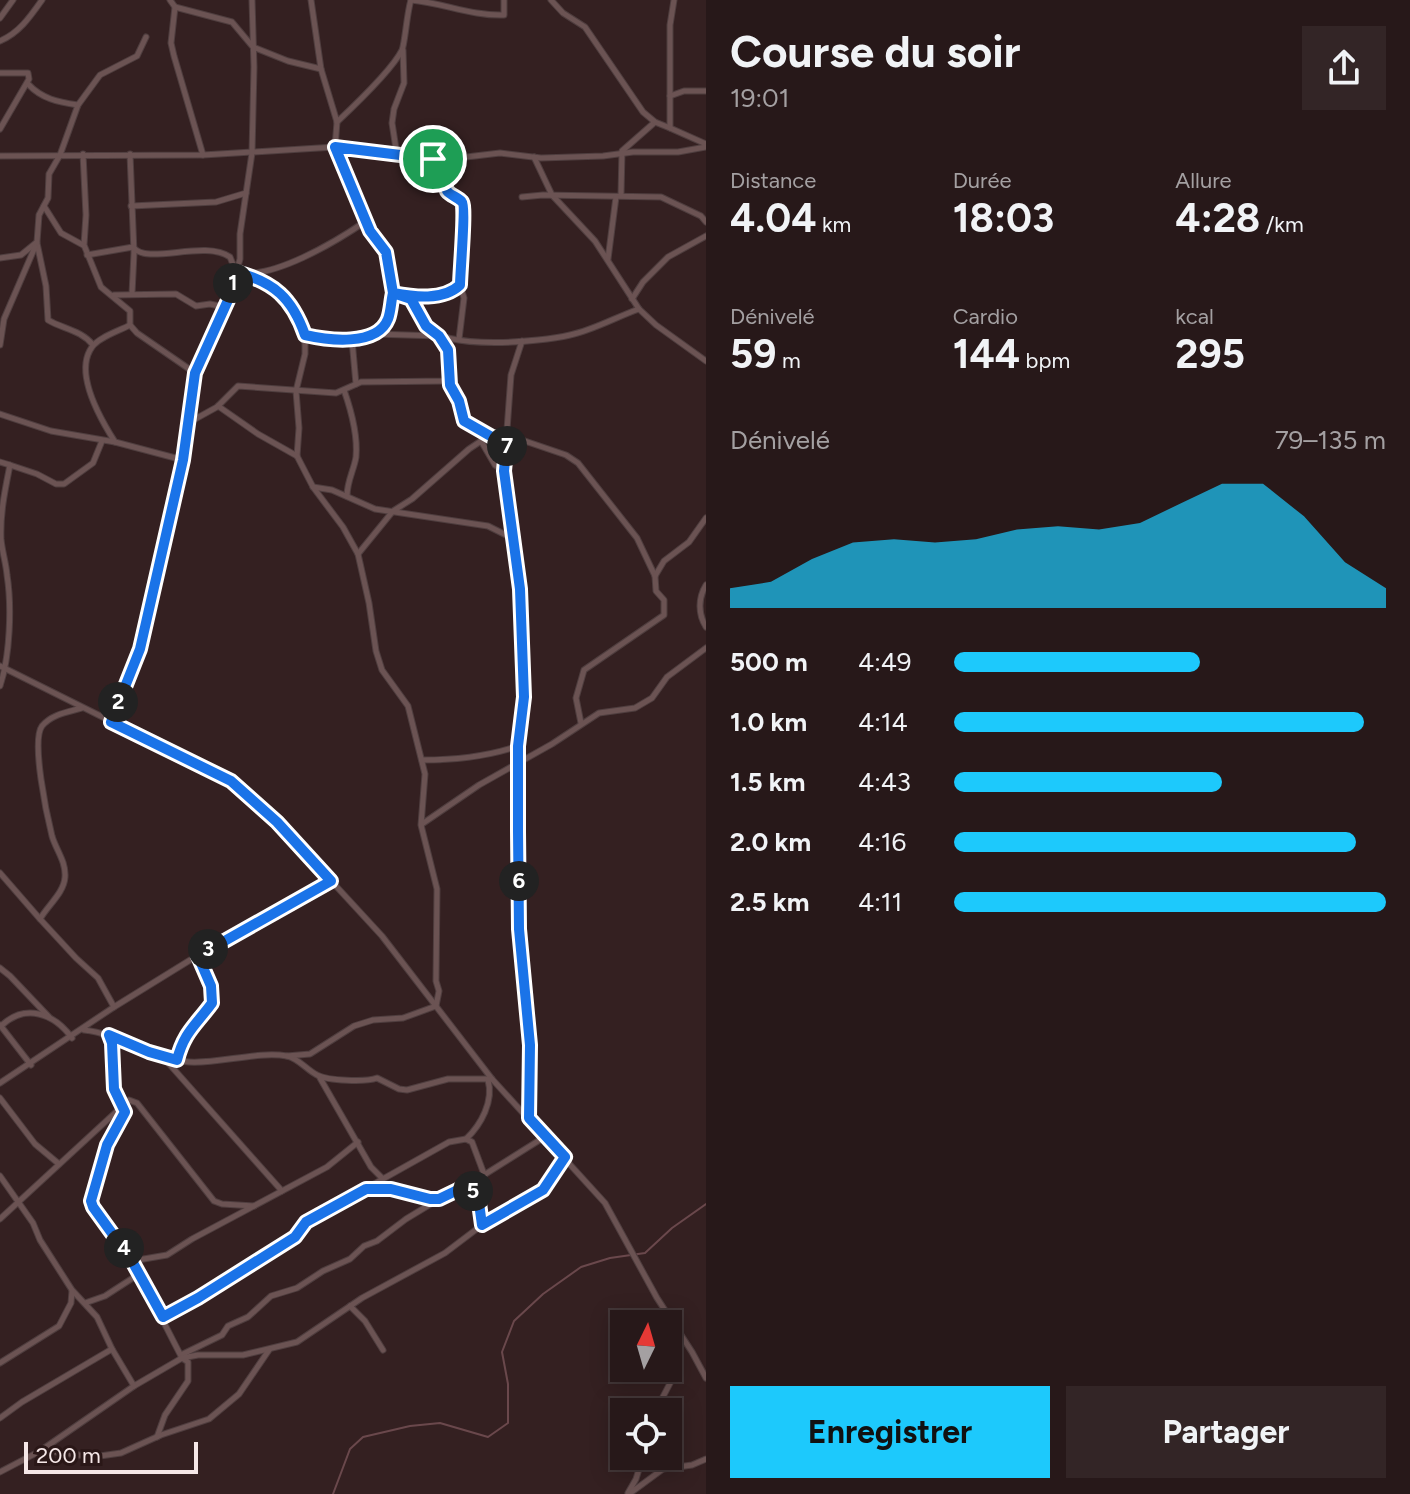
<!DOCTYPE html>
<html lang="fr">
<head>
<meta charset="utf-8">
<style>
  :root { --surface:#271819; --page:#332526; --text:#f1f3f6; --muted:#a4a0a2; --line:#433738; --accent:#1dc9fc }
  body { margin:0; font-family:Figtree,sans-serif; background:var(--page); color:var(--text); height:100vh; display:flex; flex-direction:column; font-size:30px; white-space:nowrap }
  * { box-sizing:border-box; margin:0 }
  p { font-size:26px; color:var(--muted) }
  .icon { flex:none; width:44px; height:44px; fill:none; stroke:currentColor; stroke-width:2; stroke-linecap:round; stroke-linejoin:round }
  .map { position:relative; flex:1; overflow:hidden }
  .panel { display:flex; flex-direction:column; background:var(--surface); width:704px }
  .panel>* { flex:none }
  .needle { width:52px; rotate:5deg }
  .controls { position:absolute; left:610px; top:1310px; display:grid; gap:16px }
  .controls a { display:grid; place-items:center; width:72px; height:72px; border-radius:0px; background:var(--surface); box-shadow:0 4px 20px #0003,0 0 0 2px var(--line); font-size:40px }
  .scale { position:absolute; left:24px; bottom:20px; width:174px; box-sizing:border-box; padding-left:8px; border:4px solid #f5e7e7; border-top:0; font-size:22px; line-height:28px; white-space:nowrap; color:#f5e7e7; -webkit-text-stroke:6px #2a1717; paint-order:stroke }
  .pin { position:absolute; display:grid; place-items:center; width:68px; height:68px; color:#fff; margin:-34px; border:4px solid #fff; border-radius:50%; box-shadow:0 2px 8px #0007 }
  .km { position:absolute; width:40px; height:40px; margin:-20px; border-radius:50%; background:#222; color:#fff; font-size:22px; line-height:40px; text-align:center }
  .round { display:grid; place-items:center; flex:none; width:84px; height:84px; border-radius:0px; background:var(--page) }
  .head { display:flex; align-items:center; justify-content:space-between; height:136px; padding:0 24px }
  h1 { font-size:44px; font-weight:700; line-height:60px }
  .metrics { display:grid; grid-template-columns:repeat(3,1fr); gap:12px; height:136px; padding:8px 24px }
  .metrics div { display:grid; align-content:center }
  .metrics b { font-size:40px; font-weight:700 }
  .metrics small { font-size:22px; font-weight:400 }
  .metrics p { font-size:22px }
  .chart { height:224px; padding:16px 24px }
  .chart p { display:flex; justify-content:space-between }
  .chart svg { width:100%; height:144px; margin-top:8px; fill:var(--accent); opacity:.7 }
  .action { display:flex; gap:16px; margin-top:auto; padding:16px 24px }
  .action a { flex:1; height:92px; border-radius:0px; background:var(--accent); color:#111; font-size:32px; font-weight:700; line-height:92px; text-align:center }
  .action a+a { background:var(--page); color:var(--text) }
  ul { padding:0 24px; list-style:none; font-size:26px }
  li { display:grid; grid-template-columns:128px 96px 1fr; align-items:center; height:60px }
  li i { height:20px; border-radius:10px; background:var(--accent) }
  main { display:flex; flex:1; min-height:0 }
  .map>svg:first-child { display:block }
</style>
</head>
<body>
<main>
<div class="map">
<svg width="706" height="1494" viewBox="0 0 706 1494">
  <rect width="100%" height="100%" fill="#342021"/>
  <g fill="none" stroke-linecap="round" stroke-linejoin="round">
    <polyline stroke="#6a484c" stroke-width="2" points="333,1494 350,1449 363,1437 410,1426 440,1423 488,1437 508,1423 508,1384 502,1352 514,1321 543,1294 581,1267 610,1258 645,1253 672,1228 706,1204"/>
    <defs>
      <g id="minor">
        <polyline points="170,0 175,7 171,43 174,56 203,155"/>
        <polyline points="311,0 321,69"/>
        <path d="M411,0c32,3 61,16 93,15v-15"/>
        <polyline points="551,0 563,13 585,27 643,112 655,122 622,151 621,195"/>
        <polyline points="674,0 670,25 670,128 706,144"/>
        <polyline points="175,7 232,22 253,47 288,61 321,69 337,122 335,147 370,231 386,252 393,293 388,318 384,325 373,334 352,340 326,339 305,335"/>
        <polyline points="0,18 13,0"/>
        <path d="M0,41c19,-8 30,-24 42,-41"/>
        <polyline points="0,73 28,73 29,79 0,129"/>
        <path d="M28,84c14,15 30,18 50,21"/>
        <polyline points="670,96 684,91 706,91"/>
        <path d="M337,122c17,-16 55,-52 65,-72 3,-7 5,-38 9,-50"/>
        <polyline points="655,122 670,128"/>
        <polyline points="83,154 86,215 84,245 101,287 130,311 130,325 137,333 195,373"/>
        <polyline points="130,154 134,253 132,294"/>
        <polyline points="397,155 392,123 394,109 404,83 403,50"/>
        <polyline points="0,156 203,155 335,147 441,160 500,153 541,158 603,156 633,152 678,152 706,147"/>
        <polyline points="534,157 552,195 595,241 639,309 656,325 706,361"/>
        <polyline points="434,160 447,191 463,202 465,208 461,235 460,285 464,298 459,339"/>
        <polyline points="522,197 543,195 661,197 701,216 706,222"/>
        <polyline points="44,206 61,233 83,245"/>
        <polyline points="131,206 216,202 246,193"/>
        <path d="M37,243l9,43 2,34c15,9 33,10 45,25"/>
        <path d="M87,255l46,-8c14,19 71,-8 97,10l6,15c35,9 101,-31 130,-51"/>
        <polyline points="0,258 21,255 37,242 39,215 48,198 49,174 60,155 78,105 100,75 137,56 146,37"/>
        <polyline points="608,259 616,197"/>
        <polyline points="249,275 268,283 297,311 305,335 305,354 296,391 299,428 297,456 313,487 343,527 358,554"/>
        <path d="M393,293l18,6c4,8 9,19 15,27 21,25 114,16 144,9 24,-5 46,-18 69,-26"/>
        <polyline points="114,295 176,294 196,306 210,304 224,307"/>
        <polyline points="409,296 443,295 460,285"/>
        <polyline points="632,299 643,282 668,257 706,236"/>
        <path d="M130,325c-11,6 -31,12 -38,22 -19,26 9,73 23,95l68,18"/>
        <polyline points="352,340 356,384"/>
        <polyline points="0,345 4,319 35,247"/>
        <polyline points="449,378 464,421 470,426 492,437 519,439 566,455 578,463 637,538 655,576"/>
        <path d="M344,390c7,20 14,45 12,67 -2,13 -9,24 -9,39"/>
        <polyline points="218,406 258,434 297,456"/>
        <polyline points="0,414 51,431 115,442"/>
        <polyline points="188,423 217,407 238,386 336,393 361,382 447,381 448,350 439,336 373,334"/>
        <polyline points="481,441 495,465 504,471"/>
        <path d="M0,462l10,3c-5,25 -10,48 -9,74 1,12 5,24 6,36 5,32 3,81 -7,111"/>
        <polyline points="10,465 37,474 56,484 64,484 93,463 102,441"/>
        <polyline points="313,487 332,490 375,509 488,526 514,539 520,589 524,697 518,746 518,831 519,929 530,1045 529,1117"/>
        <polyline points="513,538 504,471 511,375 522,341"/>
        <path d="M706,585c-8,13 -8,29 0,42"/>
        <polyline points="0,666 231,781 250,795 277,822 382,936 492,1079 605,1203 657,1298 692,1352 706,1378"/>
        <polyline points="111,722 140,649 183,460 195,373 229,298 240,259 240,234 252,153 254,67 252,0"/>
        <polyline points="581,723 576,698 584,670 664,615 664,600 656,591 655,576 664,561 689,542 706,518"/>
        <path d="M422,760c34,0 64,-3 96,-14"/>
        <polyline points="422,824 479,785 552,744 599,713 635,708 652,698 667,677 706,648"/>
        <polyline points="0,873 40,919"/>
        <polyline points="0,968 10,976 49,1017"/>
        <polyline points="114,1007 208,949 331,881"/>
        <polyline points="0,1025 31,1065"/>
        <path d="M1,1026c24,-23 53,-13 71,12"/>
        <path d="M84,1030c37,4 67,29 105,32 30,2 68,-11 98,-6 11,2 20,14 30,19 11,6 49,7 60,3l22,11 8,1 41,-11h44"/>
        <polyline points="109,1036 114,1089 125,1112 107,1145 91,1201 93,1207 117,1237 139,1274"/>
        <polyline points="287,1056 310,1054 354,1026 373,1020 403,1018 436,1006 439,991 436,981 437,889 421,825 425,774 408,706 382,670 376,651 369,603 358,554 393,511 412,499 469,449 481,441 501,437"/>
        <polyline points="163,1057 282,1191"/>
        <path d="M177,1060c7,-27 19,-35 35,-57l-1,-17 -13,-30"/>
        <polyline points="320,1078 371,1167 383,1179"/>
        <path d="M0,1083l114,-76 -16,-29 -22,-20 -36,-39c8,-14 24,-26 25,-42 1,-16 -9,-27 -13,-41 -5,-20 -21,-95 -10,-110 10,-12 26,-14 40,-18"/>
        <polyline points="0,1098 35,1144 59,1164"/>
        <path d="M466,1139c15,-14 28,-38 22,-59"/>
        <polyline points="0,1176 33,1223 40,1240 72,1290 97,1317 112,1349"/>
        <polyline points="367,1189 391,1189 430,1199 439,1199 468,1185"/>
        <polyline points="0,1219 129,1100 137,1103 214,1201 222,1204 254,1206"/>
        <polyline points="482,1225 479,1203 468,1185 546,1136"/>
        <polyline points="132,1261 167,1255 192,1239 327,1167 358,1142"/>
        <polyline points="85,1303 105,1296 139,1274 182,1358 188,1362 188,1381 165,1415 157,1437"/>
        <polyline points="350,1306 365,1321 383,1350"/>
        <polyline points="163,1317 277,1249 295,1237 306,1222 449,1142 466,1139 472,1142 484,1174"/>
        <polyline points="181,1355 222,1335 228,1326 248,1317 271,1296 297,1288 323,1271 350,1259 364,1246 377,1241 406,1219 439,1199"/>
        <polyline points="0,1363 59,1326 71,1303 72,1291"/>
        <polyline points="655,1412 678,1368 673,1324"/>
        <polyline points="0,1418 22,1402 112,1349 134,1386 182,1358 198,1355 243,1355 297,1342 362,1298 445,1253 482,1225 543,1190 565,1157"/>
        <polyline points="43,1449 134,1386"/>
        <polyline points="0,1472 42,1450 93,1457 121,1453 161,1435 209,1419 239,1394 269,1350"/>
        <polyline points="628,1493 636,1479 643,1456"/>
        <polyline points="629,1494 663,1469 692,1465 706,1459"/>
      </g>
    </defs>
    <use href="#minor" stroke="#4f3e3f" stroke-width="7"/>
    <use href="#minor" stroke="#6b5353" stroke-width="5"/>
  </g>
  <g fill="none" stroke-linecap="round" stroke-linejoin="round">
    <defs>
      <path id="route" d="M433,159l11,19 3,13c4,5 11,6 15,11 4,4 -2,72 -2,83 -17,16 -46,12 -67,8 -2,8 -2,18 -5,26 -11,28 -61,21 -83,16 -13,-37 -31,-53 -69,-63l-7,26 -34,75 -12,87 -43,189 -29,73 120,59 46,41 54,59 -133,75 13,30 1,17c-16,22 -28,29 -35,57l-28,-8 -40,-17 3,8 2,46 11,23 -18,33 -16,56 2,6 39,54 31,56 35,-19 97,-61 11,-15 60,-33h25l39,10h9l29,-14 11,18 3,22 61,-35 22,-33 -36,-39 1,-73 -11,-116 -1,-98v-85l6,-49 -4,-108 -16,-118 3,-33 -15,-1 -28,-16 -5,-20 -9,-16 -2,-35 -9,-14 -13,-10 -15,-27 -18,-6 -7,-41 -16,-21 -35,-84 98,12"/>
    </defs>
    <use href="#route" stroke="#fff" stroke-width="16"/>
    <use href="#route" stroke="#1a73e8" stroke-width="10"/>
  </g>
</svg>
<div class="controls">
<a><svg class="needle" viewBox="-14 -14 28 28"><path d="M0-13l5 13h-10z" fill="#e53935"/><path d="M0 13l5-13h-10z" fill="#a4a0a2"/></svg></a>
<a><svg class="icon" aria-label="locate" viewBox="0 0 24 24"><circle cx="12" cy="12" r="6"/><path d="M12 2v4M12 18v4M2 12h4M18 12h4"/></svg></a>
</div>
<div class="scale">200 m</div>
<div class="pin" style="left:433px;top:159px;background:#1e9e55"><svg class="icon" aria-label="arrive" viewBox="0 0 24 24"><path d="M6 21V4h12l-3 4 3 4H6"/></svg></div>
<b class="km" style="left:233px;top:283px">1</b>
<b class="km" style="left:118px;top:702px">2</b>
<b class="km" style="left:208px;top:949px">3</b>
<b class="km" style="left:124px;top:1248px">4</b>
<b class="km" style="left:473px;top:1191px">5</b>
<b class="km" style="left:519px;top:881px">6</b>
<b class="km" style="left:507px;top:446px">7</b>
</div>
<section class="panel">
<div class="head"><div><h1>Course du soir</h1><p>19:01</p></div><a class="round"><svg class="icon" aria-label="share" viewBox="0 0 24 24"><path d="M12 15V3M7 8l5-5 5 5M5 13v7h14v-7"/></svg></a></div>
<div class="metrics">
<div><p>Distance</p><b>4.04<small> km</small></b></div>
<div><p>Durée</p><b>18:03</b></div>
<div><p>Allure</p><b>4:28<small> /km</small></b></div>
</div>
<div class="metrics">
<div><p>Dénivelé</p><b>59<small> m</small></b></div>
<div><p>Cardio</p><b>144<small> bpm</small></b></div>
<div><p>kcal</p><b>295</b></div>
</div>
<div class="chart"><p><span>Dénivelé</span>79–135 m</p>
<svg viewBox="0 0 160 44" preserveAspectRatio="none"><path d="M0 44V38L10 36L20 29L30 24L40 23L50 24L60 23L70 20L80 19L90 20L100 18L110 12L120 6L130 6L140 16L150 30L160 38V44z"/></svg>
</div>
<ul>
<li><b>500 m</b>4:49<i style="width:57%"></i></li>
<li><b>1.0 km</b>4:14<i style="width:95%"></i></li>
<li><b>1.5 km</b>4:43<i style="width:62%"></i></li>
<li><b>2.0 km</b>4:16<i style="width:93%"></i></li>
<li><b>2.5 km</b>4:11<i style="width:100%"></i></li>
</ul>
<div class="action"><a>Enregistrer</a><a>Partager</a></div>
</section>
</main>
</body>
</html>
